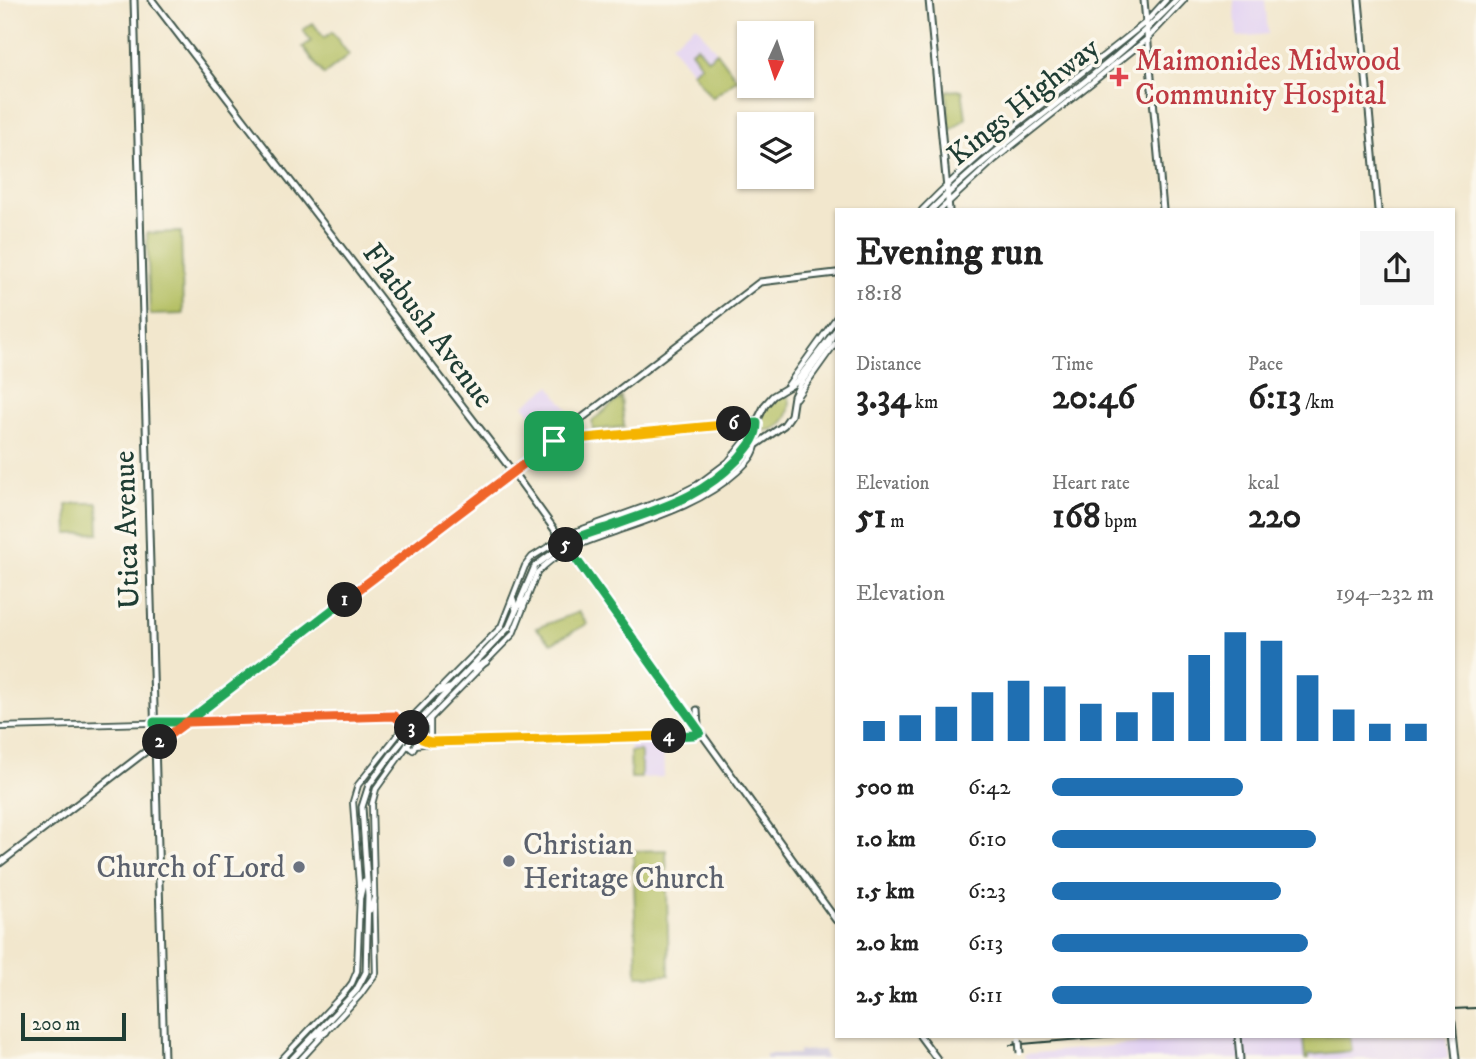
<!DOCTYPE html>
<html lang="en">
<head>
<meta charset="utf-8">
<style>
  :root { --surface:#fff; --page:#f6f6f6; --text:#222; --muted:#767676; --accent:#1f6fb2 }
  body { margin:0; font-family:"IM FELL DW Pica",serif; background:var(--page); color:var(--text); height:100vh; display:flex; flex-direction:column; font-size:26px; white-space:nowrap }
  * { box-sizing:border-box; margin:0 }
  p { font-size:23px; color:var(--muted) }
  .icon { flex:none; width:38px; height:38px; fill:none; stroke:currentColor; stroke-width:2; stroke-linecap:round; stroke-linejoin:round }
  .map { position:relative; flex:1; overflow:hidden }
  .details { position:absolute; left:835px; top:208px; width:620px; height:830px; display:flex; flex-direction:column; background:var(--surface); border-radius:0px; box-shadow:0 2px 5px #0004 }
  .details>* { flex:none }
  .needle { width:46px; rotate:183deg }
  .controls { position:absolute; left:737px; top:21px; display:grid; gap:14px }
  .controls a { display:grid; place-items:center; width:77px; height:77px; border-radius:0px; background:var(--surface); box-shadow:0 2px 5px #0004; font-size:35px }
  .scale { position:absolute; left:21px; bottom:18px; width:105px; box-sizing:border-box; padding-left:7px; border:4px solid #1f3d34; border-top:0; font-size:19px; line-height:24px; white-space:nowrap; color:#1f3d34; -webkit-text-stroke:5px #fbf7ec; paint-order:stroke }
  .pin { position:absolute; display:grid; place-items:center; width:60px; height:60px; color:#fff; margin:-30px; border-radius:14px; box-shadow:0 4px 10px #0006 }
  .km { position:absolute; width:35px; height:35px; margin:-18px; border-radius:50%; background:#222; color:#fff; font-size:19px; line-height:35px; text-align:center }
  .round { display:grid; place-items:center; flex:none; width:74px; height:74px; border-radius:0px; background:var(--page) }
  .head { display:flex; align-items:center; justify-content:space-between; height:119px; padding:0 21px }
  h1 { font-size:38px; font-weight:700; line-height:52px }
  .stats { display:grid; grid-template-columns:repeat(3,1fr); gap:10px; height:119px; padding:7px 21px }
  .stats div { display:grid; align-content:center }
  .stats b { font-size:35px; font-weight:700 }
  .stats small { font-size:19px; font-weight:400 }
  .stats p { font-size:19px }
  .chart { height:196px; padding:14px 21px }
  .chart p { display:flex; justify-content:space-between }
  .chart svg { width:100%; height:126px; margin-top:7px; stroke:var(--accent); stroke-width:6 }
  ul { padding:0 21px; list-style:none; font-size:23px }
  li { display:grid; grid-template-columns:112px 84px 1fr; align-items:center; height:52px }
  li i { height:18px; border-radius:9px; background:var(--accent) }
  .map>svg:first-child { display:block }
</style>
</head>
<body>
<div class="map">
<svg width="1476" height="1059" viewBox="0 0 1476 1059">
  <rect width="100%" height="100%" fill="#fbf7ec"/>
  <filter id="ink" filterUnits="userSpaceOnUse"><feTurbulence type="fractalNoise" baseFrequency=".0143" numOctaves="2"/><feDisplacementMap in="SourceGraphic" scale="14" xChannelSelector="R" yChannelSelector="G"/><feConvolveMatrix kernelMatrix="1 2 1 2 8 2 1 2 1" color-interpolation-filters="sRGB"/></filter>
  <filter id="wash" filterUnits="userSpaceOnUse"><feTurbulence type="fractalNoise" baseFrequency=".00686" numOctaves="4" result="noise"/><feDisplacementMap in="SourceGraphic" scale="28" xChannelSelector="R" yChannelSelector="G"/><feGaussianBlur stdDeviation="1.57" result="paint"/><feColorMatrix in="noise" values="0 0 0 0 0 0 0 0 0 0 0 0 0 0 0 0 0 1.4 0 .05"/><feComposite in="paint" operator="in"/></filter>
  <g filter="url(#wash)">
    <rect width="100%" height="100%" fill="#f2e7cd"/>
    <g fill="#e3d3f2">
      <polygon points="1234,0 1265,0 1268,34 1237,37"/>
      <polygon points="696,25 717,52 709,59 691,52 701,65 692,72 671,44"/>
      <polygon points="550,386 574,418 549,437 524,405"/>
      <polygon points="663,743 664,777 641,778 639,751 630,751 630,744"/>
      <polygon points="1218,1036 1446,1036 1448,1059 1025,1059 1025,1054"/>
    </g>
    <polygon fill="#c6c0da" points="824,1050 826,1059 766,1059 766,1054 798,1054 799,1051"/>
    <g fill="#b2be60" stroke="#687e4a" stroke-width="2">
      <polygon points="313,23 324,38 332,32 349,55 324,75 303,47 311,41 303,30"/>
      <polygon points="697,46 708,59 717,52 737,79 712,98 692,72 701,65 691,51"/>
      <polygon points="962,90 966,118 950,131 946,91"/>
      <polygon points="181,232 183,314 150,315 147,233"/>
      <path d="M780,396h8l2,5c0,15 -10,31 -26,29 -8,-14 4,-27 16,-34z"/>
      <polygon points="621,397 624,427 593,430 592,421"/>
      <polygon points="79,503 98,503 99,533 68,534 67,505"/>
      <polygon points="579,612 587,624 552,643 536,628"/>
      <polygon points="630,751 640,751 641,753 641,778 631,778"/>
      <polygon points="666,850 669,975 637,976 633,851"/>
      <polygon points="1319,1036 1350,1036 1352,1051 1308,1055 1308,1059 1305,1059 1303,1038"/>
    </g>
  </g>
  <g filter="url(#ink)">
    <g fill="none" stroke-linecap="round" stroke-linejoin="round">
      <defs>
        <g id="minor">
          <path d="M922,210c68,-70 149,-127 224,-188l20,-22"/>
          <polyline points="940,210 994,160 1147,39 1184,0"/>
          <polyline points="788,385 836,318"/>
          <polyline points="796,398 836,342"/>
          <polyline points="430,719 430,742"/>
          <path d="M0,727l394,-11c15,6 22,22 36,26l264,-7 6,-3"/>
          <polyline points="407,745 413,750 415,745 430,743"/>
          <polyline points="282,1059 346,991 352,983 357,971 360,897 353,802 358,785 411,718 501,627 525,566 532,557 569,534 677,495 697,485 728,462 754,430"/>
          <path d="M301,1059l59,-64 16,-22 -4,-169 4,-15 40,-56 97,-99 24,-61c20,-23 52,-32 80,-42 43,-15 87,-29 121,-60 8,-8 16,-14 18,-26"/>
        </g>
        <g id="major">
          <polyline points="134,0 164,1059"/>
          <polyline points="152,0 513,472 836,920"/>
          <polyline points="929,0 949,210"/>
          <polyline points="1144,0 1163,210"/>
          <polyline points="1359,0 1378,210"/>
          <path d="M931,210c76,-77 171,-132 245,-210"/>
          <polyline points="554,441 756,423"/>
          <polyline points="717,479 755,438 756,423 765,405 773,396 795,383 836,330"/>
          <polyline points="513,599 516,610"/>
          <polyline points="518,607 527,599"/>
          <polyline points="473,669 486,662"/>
          <polyline points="437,693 449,688"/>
          <polyline points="697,710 698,725"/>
          <polyline points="0,863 760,282 836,273"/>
          <polyline points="360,897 364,881"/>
          <polyline points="370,910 374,899"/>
          <polyline points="1452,1023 1456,1059"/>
          <polyline points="315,1035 326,1032"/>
          <polyline points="920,1036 937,1059"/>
          <polyline points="1238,1036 1240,1059"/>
          <polyline points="292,1059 356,991 366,972 368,895 362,807 369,785 394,751 412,729 509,627 535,566 565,544 692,496 724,477 756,445 784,425 791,415 794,396 800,384 829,344 832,336"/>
        </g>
      </defs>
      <use href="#minor" stroke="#3f564b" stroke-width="8"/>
      <use href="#major" stroke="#3f564b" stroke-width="9"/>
      <use href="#minor" stroke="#fff" stroke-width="4.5"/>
      <use href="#major" stroke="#fff" stroke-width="5"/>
      <g stroke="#1f3d34" stroke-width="2">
        <polyline points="1452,1009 1476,1008"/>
        <polyline points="1010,1045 1116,1036"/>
      </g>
      <defs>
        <polyline id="major-bridge" points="1019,1040 1020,1053"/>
      </defs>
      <use href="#major-bridge" stroke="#3f564b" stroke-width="9" stroke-linecap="butt"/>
      <use href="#major-bridge" stroke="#fff" stroke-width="5"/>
    </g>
  </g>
  <g fill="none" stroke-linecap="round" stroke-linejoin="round" filter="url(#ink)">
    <defs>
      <polyline id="split-1" points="345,600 554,441"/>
      <polyline id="split-2" points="160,742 155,745 154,722 187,722 345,600"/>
      <polyline id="split-3" points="160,742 187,722 394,716 412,728"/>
      <polyline id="split-4" points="412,728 422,739 430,742 669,736"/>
      <polyline id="split-5" points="566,545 700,732 694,735 669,736"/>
      <path id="split-6" d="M566,545c7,-8 30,-14 43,-18 50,-19 90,-27 128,-67 10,-12 20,-21 20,-37l-23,1"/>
      <polyline id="split-7" points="554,441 734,424"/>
    </defs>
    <use href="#split-1" stroke="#fff" stroke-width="14"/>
    <use href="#split-2" stroke="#fff" stroke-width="14"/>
    <use href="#split-3" stroke="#fff" stroke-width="14"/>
    <use href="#split-4" stroke="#fff" stroke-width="14"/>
    <use href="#split-5" stroke="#fff" stroke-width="14"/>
    <use href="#split-6" stroke="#fff" stroke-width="14"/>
    <use href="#split-7" stroke="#fff" stroke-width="14"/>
    <use href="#split-1" stroke="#f0652b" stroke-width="9"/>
    <use href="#split-2" stroke="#22a559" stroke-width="9"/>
    <use href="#split-3" stroke="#f0652b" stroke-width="9"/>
    <use href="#split-4" stroke="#f5b400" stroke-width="9"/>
    <use href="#split-5" stroke="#22a559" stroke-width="9"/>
    <use href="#split-6" stroke="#22a559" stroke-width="9"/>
    <use href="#split-7" stroke="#f5b400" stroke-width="9"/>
  </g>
  <path fill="#e0444e" stroke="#fbf7ec" stroke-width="2.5" d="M1115.5 66.5h7v7h7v7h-7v7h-7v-7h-7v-7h7z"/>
  <g fill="#6b7280" stroke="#fbf7ec" stroke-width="2.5">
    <circle cx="509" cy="861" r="7"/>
    <circle cx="299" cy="867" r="7"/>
  </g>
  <g text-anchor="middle" stroke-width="7" stroke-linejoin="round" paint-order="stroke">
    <g font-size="30" fill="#be3a42" stroke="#fbf7ec" text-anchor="start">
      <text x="1135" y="70">Maimonides Midwood<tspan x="1135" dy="34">Community Hospital</tspan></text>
    </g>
    <g font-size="30" fill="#1f3d34" stroke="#fbf7ec">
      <text transform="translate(1023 101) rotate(-39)" y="10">Kings Highway</text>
      <text transform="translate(429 325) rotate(53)" y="10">Flatbush Avenue</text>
      <text transform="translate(126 530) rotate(-92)" y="10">Utica Avenue</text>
    </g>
    <g font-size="30" fill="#5b616d" stroke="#fbf7ec" text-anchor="start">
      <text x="523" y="854">Christian<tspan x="523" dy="34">Heritage Church</tspan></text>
      <text x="285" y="877" text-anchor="end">Church of Lord</text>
    </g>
  </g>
</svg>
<div class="controls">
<a><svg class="needle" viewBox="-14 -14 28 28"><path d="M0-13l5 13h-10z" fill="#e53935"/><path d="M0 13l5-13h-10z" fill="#767676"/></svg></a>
<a><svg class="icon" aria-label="layers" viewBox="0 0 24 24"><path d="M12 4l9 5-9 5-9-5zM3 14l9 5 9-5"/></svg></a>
</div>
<div class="scale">200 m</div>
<div class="pin" style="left:554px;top:441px;background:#1e9e55"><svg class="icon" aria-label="arrive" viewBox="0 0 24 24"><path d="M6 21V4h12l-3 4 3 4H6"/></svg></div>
<b class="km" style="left:345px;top:600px">1</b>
<b class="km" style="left:160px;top:742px">2</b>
<b class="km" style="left:412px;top:728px">3</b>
<b class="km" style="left:669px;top:736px">4</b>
<b class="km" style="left:566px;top:545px">5</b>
<b class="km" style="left:734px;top:424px">6</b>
<section class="details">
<div class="head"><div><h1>Evening run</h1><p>18:18</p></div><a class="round"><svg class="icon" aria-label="share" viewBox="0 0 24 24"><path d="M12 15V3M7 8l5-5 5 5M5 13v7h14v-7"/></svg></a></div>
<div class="stats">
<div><p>Distance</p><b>3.34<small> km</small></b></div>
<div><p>Time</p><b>20:46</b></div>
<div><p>Pace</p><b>6:13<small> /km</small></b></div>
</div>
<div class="stats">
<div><p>Elevation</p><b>51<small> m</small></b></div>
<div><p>Heart rate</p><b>168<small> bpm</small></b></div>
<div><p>kcal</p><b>220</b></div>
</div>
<div class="chart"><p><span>Elevation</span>194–232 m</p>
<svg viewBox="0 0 160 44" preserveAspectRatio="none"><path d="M5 44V37M15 44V35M25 44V32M35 44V27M45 44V23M55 44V25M65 44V31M75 44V34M85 44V27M95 44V14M105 44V6M115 44V9M125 44V21M135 44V33M145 44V38M155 44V38"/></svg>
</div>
<ul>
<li><b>500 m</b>6:42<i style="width:50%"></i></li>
<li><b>1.0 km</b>6:10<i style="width:69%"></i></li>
<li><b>1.5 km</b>6:23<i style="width:60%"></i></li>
<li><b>2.0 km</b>6:13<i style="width:67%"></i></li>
<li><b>2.5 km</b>6:11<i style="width:68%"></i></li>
</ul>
</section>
</div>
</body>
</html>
